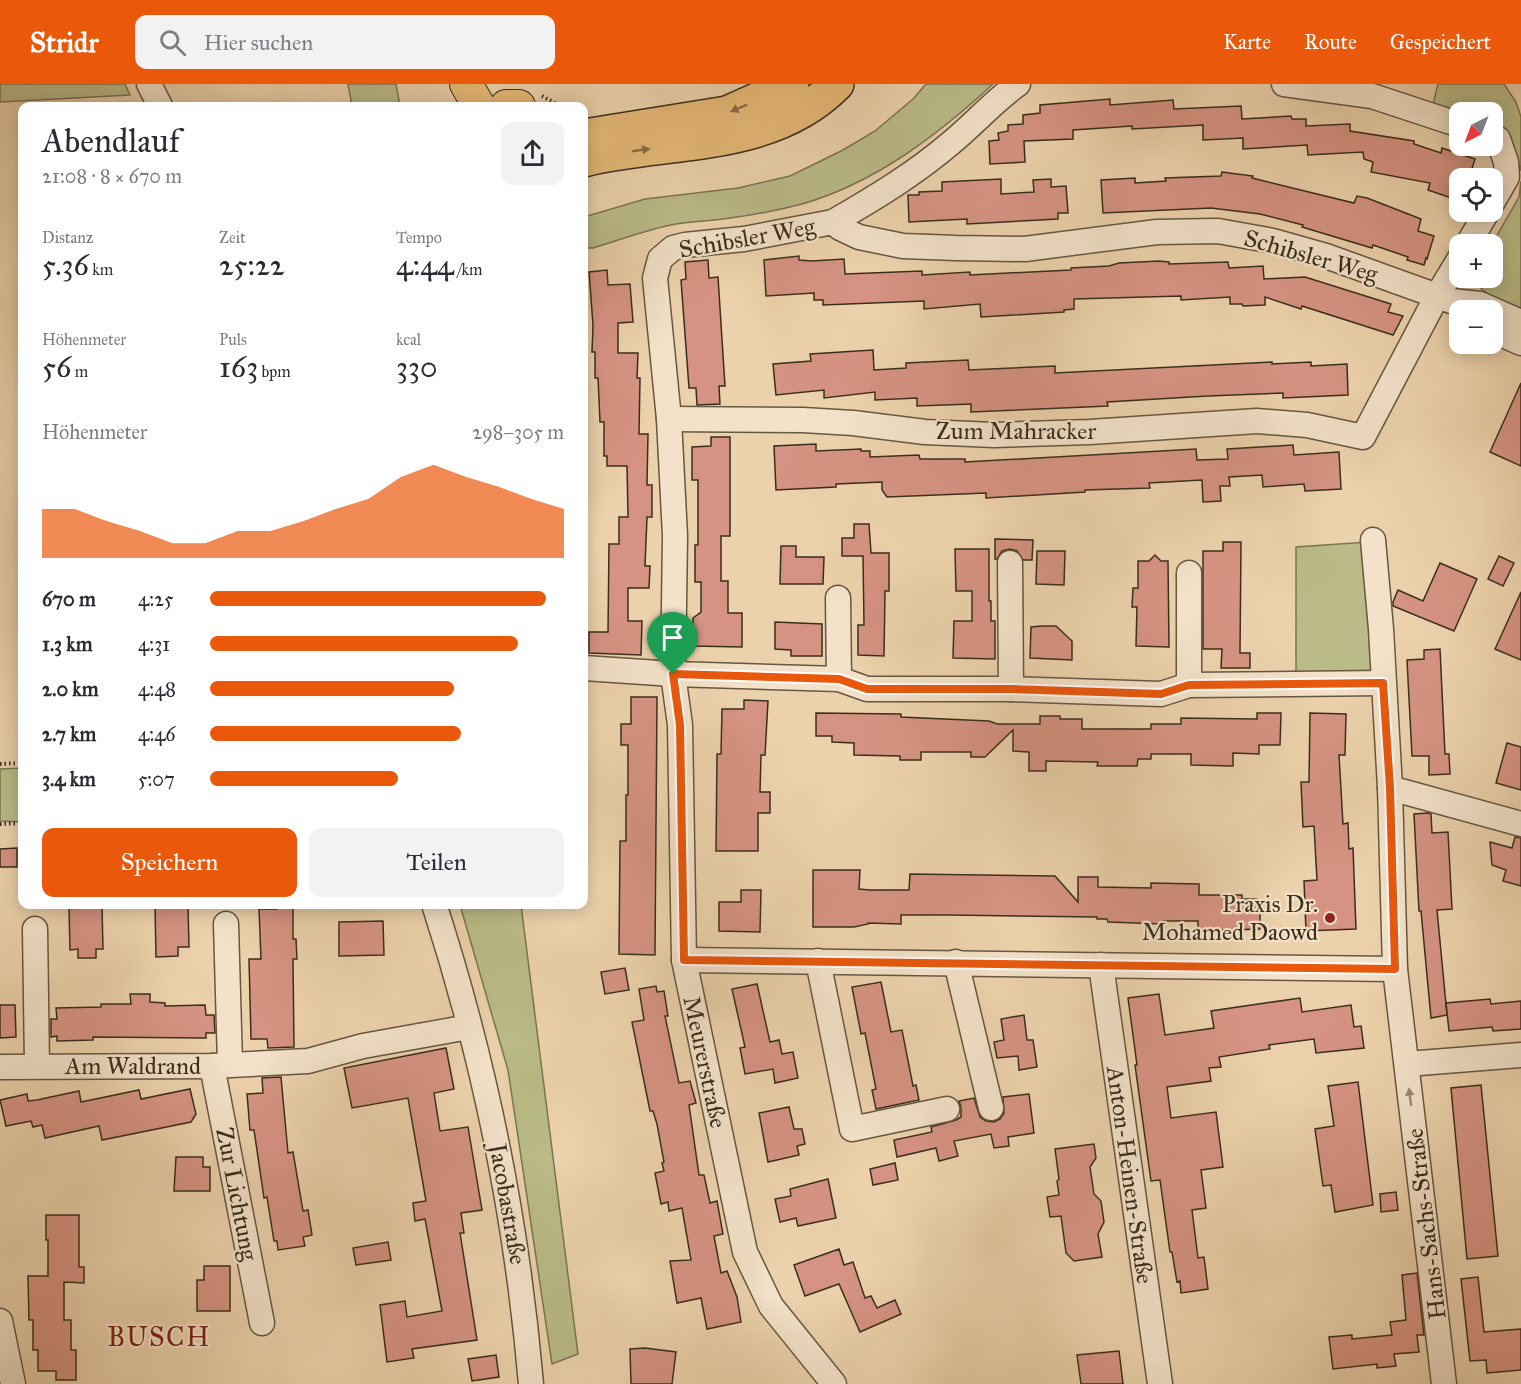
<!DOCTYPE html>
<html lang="de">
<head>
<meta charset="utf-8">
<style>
  :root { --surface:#fff; --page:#f2f2f3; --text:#2b2b33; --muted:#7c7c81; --accent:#ea580c }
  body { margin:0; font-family:"IM FELL Great Primer",serif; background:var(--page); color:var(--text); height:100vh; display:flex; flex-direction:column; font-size:22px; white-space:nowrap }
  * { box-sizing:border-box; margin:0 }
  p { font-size:20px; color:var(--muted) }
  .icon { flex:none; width:33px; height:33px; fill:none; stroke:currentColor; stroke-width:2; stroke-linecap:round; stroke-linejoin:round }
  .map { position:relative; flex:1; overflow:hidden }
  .drawer { position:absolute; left:18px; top:18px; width:570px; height:807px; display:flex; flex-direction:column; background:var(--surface); border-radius:12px; box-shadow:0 3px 15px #0003 }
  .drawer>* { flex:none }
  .needle { width:39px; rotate:222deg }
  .controls { position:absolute; left:1449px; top:18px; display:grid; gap:12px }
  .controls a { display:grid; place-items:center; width:54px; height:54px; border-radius:12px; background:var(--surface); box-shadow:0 3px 15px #0003; font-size:30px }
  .pin { position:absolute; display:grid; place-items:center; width:51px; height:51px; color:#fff; margin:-62px -26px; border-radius:50% 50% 50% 0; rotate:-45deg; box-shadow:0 0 6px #0007 }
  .pin .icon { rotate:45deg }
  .round { display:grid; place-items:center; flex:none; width:63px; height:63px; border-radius:12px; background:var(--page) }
  .head { display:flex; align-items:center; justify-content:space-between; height:102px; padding:0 24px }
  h1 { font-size:33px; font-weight:600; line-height:45px }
  .metrics { display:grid; grid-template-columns:repeat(3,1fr); gap:9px; height:102px; padding:6px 24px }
  .metrics div { display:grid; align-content:center }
  .metrics b { font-size:30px; font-weight:600 }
  .metrics small { font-size:16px; font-weight:400 }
  .metrics p { font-size:16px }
  .chart { height:168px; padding:12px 24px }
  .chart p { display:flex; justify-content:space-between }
  .chart svg { width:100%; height:108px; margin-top:6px; fill:var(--accent); opacity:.7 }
  .action { display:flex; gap:12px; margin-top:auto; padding:12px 24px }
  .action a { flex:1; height:69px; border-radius:12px; background:var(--accent); color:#fff; font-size:24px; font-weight:600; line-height:69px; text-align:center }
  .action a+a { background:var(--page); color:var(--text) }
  ul { padding:0 24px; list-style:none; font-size:20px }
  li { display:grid; grid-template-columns:96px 72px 1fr; align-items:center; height:45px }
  li i { height:15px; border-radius:8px; background:var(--accent) }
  header { display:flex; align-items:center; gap:36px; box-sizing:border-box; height:84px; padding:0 30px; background:var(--accent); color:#fff }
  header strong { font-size:28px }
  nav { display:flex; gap:33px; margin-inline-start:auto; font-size:21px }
  .search { width:420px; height:54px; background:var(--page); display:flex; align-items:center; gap:15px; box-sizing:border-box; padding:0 21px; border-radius:12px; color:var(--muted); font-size:22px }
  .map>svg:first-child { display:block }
</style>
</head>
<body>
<header>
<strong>Stridr</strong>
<div class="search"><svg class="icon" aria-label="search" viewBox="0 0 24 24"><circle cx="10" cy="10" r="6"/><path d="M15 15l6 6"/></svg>Hier suchen</div>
<nav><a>Karte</a><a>Route</a><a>Gespeichert</a></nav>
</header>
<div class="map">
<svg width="1521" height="1300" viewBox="0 0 1521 1300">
  <rect width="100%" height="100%" fill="#ecd2ac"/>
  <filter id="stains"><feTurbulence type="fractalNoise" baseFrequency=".00333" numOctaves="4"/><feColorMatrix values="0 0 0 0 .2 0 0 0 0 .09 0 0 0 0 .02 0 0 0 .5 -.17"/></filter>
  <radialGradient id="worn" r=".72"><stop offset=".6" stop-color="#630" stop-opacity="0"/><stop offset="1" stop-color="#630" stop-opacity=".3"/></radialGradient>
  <g fill="#babb88" stroke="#7a7452" stroke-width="1.5">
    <polygon points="0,0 125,0 130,11 0,18"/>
    <polygon points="348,0 396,0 400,22 352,22"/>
    <path d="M926,0h67c-55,51 -118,99 -191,120 -23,6 -48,11 -72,14 -17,3 -36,3 -54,6 -28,5 -56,16 -83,24h-9v-31l61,-18 93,-11 52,-12 53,-26 32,-19 38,-32z"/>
    <path d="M1438,0h66l12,18 5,15v54c-5,-19 -10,-33 -28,-41l-1,-18h-32l-28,-4z"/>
    <path d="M1521,97v128c-17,-8 -39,-13 -48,-31h19v-34l27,-47z"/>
    <polygon points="1368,458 1374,587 1296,589 1296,463"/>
    <polygon points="22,684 22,738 0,737 0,685"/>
    <polygon points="460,821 521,821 578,1270 552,1280 508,986"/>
  </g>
  <g fill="#d69383" stroke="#3a2e1d" stroke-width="1.5">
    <polygon points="1110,15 1110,21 1173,16 1174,25 1241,22 1242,35 1291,32 1292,35 1306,35 1306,42 1350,40 1350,47 1414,57 1414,60 1441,69 1442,64 1475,75 1469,94 1460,94 1460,117 1428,106 1430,99 1371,88 1373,78 1364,75 1363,68 1308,71 1307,61 1243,65 1243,54 1203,56 1203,41 1132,45 1132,42 1073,46 1073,55 1024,57 1025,78 990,80 989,57 999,56 998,49 1008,47 1008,41 1023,40 1023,31 1040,29 1040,21"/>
    <polygon points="1222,88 1253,92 1252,94 1354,119 1357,112 1367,114 1421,135 1418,147 1434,152 1427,175 1426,174 1424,181 1407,176 1408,173 1373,161 1372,164 1302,143 1303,141 1260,130 1211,124 1103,129 1101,96 1135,94 1135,99 1166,97 1165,94 1221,92"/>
    <polygon points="1001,95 1001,110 1034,108 1033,96 1051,95 1051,103 1066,102 1068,129 1058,129 1058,135 967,140 967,135 909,138 908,111 919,111 919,108 942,107 942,98"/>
    <polygon points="799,172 799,176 812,177 844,175 845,190 922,187 922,191 970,188 970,191 1071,186 1071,184 1109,182 1119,179 1159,177 1169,178 1169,180 1228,178 1229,184 1263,182 1264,195 1305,193 1391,220 1388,228 1403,232 1393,251 1302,222 1301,225 1265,213 1265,221 1243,222 1242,220 1230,220 1230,213 1181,216 1181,212 1074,215 1074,225 1064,226 1064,228 981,233 980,220 924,225 924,217 823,221 823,216 814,216 814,209 766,212 764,176"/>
    <polygon points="708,176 709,194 718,193 725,302 719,302 720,320 697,321 696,304 689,304 681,196 686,195 685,178"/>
    <polygon points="607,186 608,201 630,200 633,238 618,239 618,269 638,269 637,294 640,294 639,350 648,350 647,401 652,401 652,433 647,433 645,482 650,482 649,504 628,504 628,537 642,537 641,571 589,569 589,548 608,548 609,460 619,460 619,433 628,433 627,382 607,382 607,372 604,372 604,338 600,338 598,294 595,294 595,268 592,268 593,241 589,188"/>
    <polygon points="873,266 874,286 906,284 906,279 968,276 969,286 1055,282 1055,289 1272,278 1272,280 1311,278 1311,282 1347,280 1348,311 1283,314 1283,309 1208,312 1107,318 1108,322 971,328 971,320 917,322 917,314 875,316 875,308 824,314 824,306 776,311 773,280 811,277 810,270"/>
    <polygon points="1521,299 1521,382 1490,368"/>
    <polygon points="711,353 730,353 730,452 721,452 721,497 728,497 728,529 742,529 742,563 693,562 693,534 701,528 701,498 695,498 695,461 698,461 698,396 692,396 692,363 711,362"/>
    <polygon points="816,360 816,367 861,365 861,367 870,367 870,373 919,371 920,375 965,375 965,378 1196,365 1197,376 1228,375 1227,365 1293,361 1294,371 1339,368 1341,405 1305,407 1304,400 1263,403 1262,391 1229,393 1230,402 1220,402 1221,417 1203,418 1202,396 1149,399 1150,404 1085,406 1085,408 986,414 986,409 887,413 882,406 882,398 836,400 836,403 776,406 774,362"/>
    <polygon points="854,440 869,440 871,469 889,469 889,507 885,507 884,572 858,571 858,541 864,541 863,472 842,472 842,454 854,454"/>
    <polygon points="995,455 1033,456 1032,476 1023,476 1017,467 1010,465 1002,467 997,475 995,475"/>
    <polygon points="1223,458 1241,458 1240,569 1250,569 1250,584 1221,584 1222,565 1203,565 1203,467 1223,467"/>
    <polygon points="781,462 796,462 796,473 824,473 823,500 780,500"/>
    <polygon points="955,465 989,465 989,517 991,517 991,537 995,537 995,575 953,574 954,537 972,537 972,507 956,507"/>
    <polygon points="1037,467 1065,467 1064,501 1036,500"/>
    <polygon points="1155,471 1161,477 1168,477 1169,563 1136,562 1137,523 1132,523 1133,504 1138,504 1138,477 1149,477"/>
    <polygon points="1499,472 1514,479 1503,502 1488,495"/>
    <polygon points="1440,479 1477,495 1454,547 1393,522 1393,518 1398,506 1423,517"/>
    <polygon points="1521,508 1521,576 1495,565"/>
    <polygon points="775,538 822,540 822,572 791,572 791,566 775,565"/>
    <polygon points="1042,542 1056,542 1072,557 1072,576 1030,574 1031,543"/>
    <polygon points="1440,565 1445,670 1449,670 1450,690 1429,691 1429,672 1412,672 1407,576 1424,575 1424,566"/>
    <polygon points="631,613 657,613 655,871 619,870 620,757 626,757 626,711 628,711 628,661 621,661 621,640 631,640"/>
    <polygon points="744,616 768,617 765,671 761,671 760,708 770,708 770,729 758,729 758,767 716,767 717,670 721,670 722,625 744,625"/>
    <polygon points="816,629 901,630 901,633 989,637 997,640 1040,640 1040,632 1060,632 1060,635 1082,635 1082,645 1151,645 1151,640 1181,640 1181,634 1257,635 1257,629 1281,629 1280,661 1259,661 1259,670 1233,669 1233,682 1191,681 1191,670 1151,670 1151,675 1138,675 1137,682 1097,682 1098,678 1046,677 1046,687 1029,687 1029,668 1013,667 1013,646 985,673 971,673 971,668 921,668 921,676 900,676 900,672 854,671 854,659 832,658 832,652 816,652"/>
    <polygon points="1310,629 1346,630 1345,671 1339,671 1343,740 1348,739 1349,765 1353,764 1356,845 1306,847 1304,797 1317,796 1314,742 1303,743 1301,698 1309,698"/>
    <polygon points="1507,659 1521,663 1521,706 1496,699"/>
    <polygon points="1428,729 1431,730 1432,749 1448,748 1452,825 1437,826 1447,931 1431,934 1421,827 1419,827 1414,730"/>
    <polygon points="1515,753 1521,754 1521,802 1503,797 1506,786 1492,781 1490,758 1512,764"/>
    <polygon points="17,764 17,783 0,783 0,765"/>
    <polygon points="813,786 860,786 859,805 870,806 909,806 910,790 1055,792 1078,818 1078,793 1098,793 1098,803 1151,804 1151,799 1199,800 1199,811 1242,811 1242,815 1257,815 1257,829 1260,829 1260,845 1198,847 1198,837 1163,837 1163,840 1108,838 1107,835 1097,835 1097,833 949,831 901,831 901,840 868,839 868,840 854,843 813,843"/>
    <polygon points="741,806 761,806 760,848 719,847 719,818 741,818"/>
    <polygon points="77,820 95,820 95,823 102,823 103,865 96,865 96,874 78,874 78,865 70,866 69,824 77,824"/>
    <polygon points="155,820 188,821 189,863 178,863 178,872 156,873"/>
    <polygon points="277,820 293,820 293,855 296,855 297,875 293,875 294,963 268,964 267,955 251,955 249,875 261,875 259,825 277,825"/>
    <polygon points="383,837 384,871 339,872 339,838"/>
    <polygon points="625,884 629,906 605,910 601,888"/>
    <polygon points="881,898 891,948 902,946 913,1002 916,1001 919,1016 876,1025 872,1006 876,1005 865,949 861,950 852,903"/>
    <polygon points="757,900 770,958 779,956 782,970 793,968 798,994 775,999 773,985 745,990 740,964 745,963 732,905"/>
    <polygon points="656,902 657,908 664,907 668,932 665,932 679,999 690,997 696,1019 689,1021 699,1091 704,1091 710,1119 717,1117 723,1150 714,1152 721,1189 727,1187 737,1213 741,1238 707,1245 701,1214 677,1219 670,1177 691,1176 682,1124 669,1127 668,1118 661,1120 655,1089 664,1087 662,1079 664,1078 657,1040 653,1027 650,1027 632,938 644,936 639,905"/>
    <polygon points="130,910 150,910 150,918 165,919 165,922 205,921 206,931 214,931 215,949 206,949 206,954 93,953 93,956 57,957 57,952 51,953 51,935 57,935 56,924 101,923 101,920 131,920"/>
    <polygon points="1159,910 1165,951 1214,944 1211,927 1300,914 1302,928 1351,921 1354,943 1361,942 1364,964 1316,969 1314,955 1269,961 1270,965 1219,973 1221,983 1209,984 1211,997 1167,1003 1171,1034 1216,1028 1223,1083 1201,1086 1206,1124 1192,1126 1198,1174 1204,1173 1208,1205 1181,1209 1180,1197 1177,1198 1172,1168 1170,1168 1160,1096 1151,1097 1135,981 1137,981 1128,914"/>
    <polygon points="1490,915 1491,920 1521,917 1521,945 1493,947 1492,943 1449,947 1446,919"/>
    <polygon points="0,921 15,921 16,953 0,954"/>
    <polygon points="1024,931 1027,956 1033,956 1037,983 1019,986 1018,972 997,974 994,958 1004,956 1001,935"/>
    <polygon points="446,964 454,1005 434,1009 440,1047 468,1043 482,1126 461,1129 464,1149 460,1149 477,1256 412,1265 414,1274 387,1278 380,1221 405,1217 407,1233 442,1227 425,1135 415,1137 413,1119 426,1117 408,1014 352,1024 344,984"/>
    <polygon points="281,993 288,1069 293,1068 303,1127 308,1126 312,1151 303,1153 305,1162 278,1166 277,1157 274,1157 267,1113 264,1114 254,1046 250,1046 247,1010 263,1009 262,994"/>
    <polygon points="1358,998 1373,1121 1335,1128 1331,1101 1323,1102 1315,1045 1334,1042 1328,1002"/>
    <polygon points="1481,1001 1498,1172 1467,1175 1451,1004"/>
    <polygon points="190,1005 196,1030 191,1038 102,1056 99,1042 45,1054 42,1041 33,1043 31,1037 6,1042 0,1016 27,1010 28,1017 37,1016 79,1007 81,1018 139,1006 141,1015"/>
    <polygon points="1029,1010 1034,1049 1008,1053 1009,1062 994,1064 991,1050 954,1057 958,1072 939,1077 936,1064 897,1073 894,1056 932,1048 931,1043 956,1036 961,1033 961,1023 959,1017 974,1014 980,1033 986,1037 994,1038 1000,1035 1004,1029 1003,1013"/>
    <polygon points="789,1023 794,1045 802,1045 805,1060 797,1062 799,1071 768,1078 759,1029"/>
    <polygon points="1094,1060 1096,1074 1090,1083 1094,1110 1101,1117 1104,1138 1098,1150 1102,1173 1074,1177 1066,1169 1061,1132 1050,1133 1047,1113 1059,1111 1057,1097 1059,1095 1055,1065"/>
    <polygon points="176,1073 203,1073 203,1083 210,1083 210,1107 174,1107"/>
    <polygon points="895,1079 898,1096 873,1101 870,1085"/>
    <polygon points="828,1095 836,1134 798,1142 796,1134 780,1138 775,1115 791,1112 790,1105"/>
    <polygon points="1396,1108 1398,1126 1381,1128 1380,1110"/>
    <polygon points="46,1131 79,1131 79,1183 84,1183 84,1199 64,1198 64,1236 71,1236 71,1266 76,1266 76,1296 56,1296 56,1287 38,1287 38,1266 33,1266 33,1236 29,1236 28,1192 48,1192 48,1156 46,1156"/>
    <polygon points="388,1158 391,1176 356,1181 353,1164"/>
    <polygon points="839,1165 844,1181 853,1178 865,1214 871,1212 877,1224 895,1216 901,1230 860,1248 839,1200 805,1212 794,1181"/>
    <polygon points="204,1182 230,1182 230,1227 197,1227 197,1196 204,1196"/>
    <polygon points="1417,1189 1424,1251 1417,1251 1419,1268 1394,1270 1396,1282 1377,1284 1377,1280 1333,1285 1329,1253 1352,1251 1352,1255 1392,1251 1390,1238 1406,1236 1402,1191"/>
    <polygon points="1478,1193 1484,1248 1521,1245 1521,1286 1487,1289 1486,1276 1470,1277 1461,1195"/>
    <polygon points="645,1264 676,1268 672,1300 631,1300 630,1265"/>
    <polygon points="1119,1267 1123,1300 1081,1300 1077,1271"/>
    <polygon points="496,1271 499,1293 472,1297 468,1275"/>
  </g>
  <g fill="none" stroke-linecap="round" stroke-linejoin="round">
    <defs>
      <g id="minor">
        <polyline points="149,0 160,22"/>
        <polyline points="1284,0 1372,12 1460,41"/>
        <polyline points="1492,53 1498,55 1506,78 1507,93 1492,119"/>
        <path d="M833,138c42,-24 83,-49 119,-80 23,-19 42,-41 66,-58"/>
        <polyline points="1468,160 1487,128"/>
        <polyline points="1492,246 1521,259"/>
        <polyline points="669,335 803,336 853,339 925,348 994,351 1090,348 1257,337 1307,341 1363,353 1437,212 1460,174"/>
        <polyline points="1373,456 1381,545 1390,704 1395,885 1444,1300"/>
        <polyline points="1010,479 1011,605"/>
        <polyline points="1189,489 1189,601"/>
        <polyline points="838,514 839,595"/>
        <polyline points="584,584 673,590 839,595 867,605 1011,605 1161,610 1189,601 1383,599"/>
        <polyline points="1390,704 1521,740"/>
        <path d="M434,820c51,157 83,316 97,480"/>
        <polyline points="226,840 230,980"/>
        <polyline points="35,845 37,982"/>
        <polyline points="684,876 1395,885"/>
        <polyline points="818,877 852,1045 947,1025"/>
        <polyline points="956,878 991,1024"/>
        <polyline points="1101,881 1160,1300"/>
        <polyline points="1407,980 1521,971"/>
        <polyline points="212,982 262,1239"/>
        <polyline points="0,983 212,982 308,977 363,962 469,943"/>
        <polyline points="0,1237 13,1300"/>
        <polyline points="834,1300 771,1222 745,1168 684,876 680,641 673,590 675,452 669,335 655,194 660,175 673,164 685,161 744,155 833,138 840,144 859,153 903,162 956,164 1025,165 1157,148 1218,147 1273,157 1326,172 1451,217 1480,220 1521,238"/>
      </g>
      <g id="major">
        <polyline points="466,0 479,22"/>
        <polyline points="506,22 519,22"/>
      </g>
      <g id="highway">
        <polyline points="584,52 727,29 792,0"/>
        <path d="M584,76c84,-21 186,-8 253,-76"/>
      </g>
    </defs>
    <use href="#minor" stroke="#665741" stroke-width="27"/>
    <use href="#major" stroke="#3a2e1d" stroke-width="34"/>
    <use href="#highway" stroke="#3a2e1d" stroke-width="36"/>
    <g stroke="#3a2e1d" stroke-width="4" stroke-dasharray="1.5 3" stroke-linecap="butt">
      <polyline points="542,12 560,22"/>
      <polyline points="0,680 22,679"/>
      <polyline points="0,740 22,739"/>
    </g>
    <use href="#minor" stroke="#f3e2c9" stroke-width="24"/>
    <use href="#major" stroke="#e6b976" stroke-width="32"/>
    <use href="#highway" stroke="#e6b976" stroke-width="33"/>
  </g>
  <defs><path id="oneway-solid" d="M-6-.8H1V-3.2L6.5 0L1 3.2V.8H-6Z" transform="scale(1.5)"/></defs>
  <g fill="#876d45">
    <use href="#oneway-solid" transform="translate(739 24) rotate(157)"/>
    <use href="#oneway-solid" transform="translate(641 66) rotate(-8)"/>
  </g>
  <use fill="#968873" href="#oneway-solid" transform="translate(1410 1013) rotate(-97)"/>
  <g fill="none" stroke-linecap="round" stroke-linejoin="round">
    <defs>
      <polygon id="route" points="673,590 839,595 867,605 1011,605 1161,610 1189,601 1383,599 1390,704 1395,885 684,876 680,641"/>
    </defs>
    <use href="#route" stroke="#fff" stroke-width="12"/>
    <use href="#route" stroke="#ea580c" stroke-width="8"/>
  </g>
  <circle fill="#8f2418" stroke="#f3e2c9" stroke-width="2" cx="1330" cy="834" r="6"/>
  <g text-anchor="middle" stroke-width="4.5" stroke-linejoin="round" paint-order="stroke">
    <g font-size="24" fill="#3a2e1d" stroke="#f3e2c9">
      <text transform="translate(747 154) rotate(-10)" y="8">Schibsler Weg</text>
      <text transform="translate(1311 172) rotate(16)" y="8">Schibsler Weg</text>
      <text x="1016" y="355">Zum Mahracker</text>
      <text transform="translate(705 978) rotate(78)" y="8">Meurerstraße</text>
      <text x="133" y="990">Am Waldrand</text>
      <text transform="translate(1130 1091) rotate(82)" y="8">Anton-Heinen-Straße</text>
      <text transform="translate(237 1110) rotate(79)" y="8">Zur Lichtung</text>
      <text transform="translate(508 1120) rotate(80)" y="8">Jacobastraße</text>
      <text transform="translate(1426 1140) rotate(-97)" y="8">Hans-Sachs-Straße</text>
    </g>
    <g font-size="24" fill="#3a2e1d" stroke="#f3e2c9" text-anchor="end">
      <text x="1318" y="828">Praxis Dr.<tspan x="1318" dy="28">Mohamed Daowd</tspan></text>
    </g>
    <g font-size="27" letter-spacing="1.5" fill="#7a1f14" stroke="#f3e2c9">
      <text x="159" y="1262">BUSCH</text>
    </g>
  </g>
  <rect width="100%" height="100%" filter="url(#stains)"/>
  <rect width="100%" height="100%" fill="url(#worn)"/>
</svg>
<div class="controls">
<a><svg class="needle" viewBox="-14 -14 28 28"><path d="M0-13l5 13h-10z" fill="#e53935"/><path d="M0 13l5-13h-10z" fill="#7c7c81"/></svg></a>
<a><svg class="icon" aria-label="locate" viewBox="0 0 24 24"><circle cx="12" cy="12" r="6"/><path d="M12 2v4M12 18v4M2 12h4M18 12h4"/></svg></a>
<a>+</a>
<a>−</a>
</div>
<div class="pin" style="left:673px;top:590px;background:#1e9e55"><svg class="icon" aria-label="arrive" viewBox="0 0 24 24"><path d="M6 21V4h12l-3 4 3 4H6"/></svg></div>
<section class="drawer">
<div class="head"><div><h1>Abendlauf</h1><p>21:08 · 8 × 670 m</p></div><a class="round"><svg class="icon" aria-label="share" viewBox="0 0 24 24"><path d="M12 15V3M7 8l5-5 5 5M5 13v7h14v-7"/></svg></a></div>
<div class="metrics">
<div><p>Distanz</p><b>5.36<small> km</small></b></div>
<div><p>Zeit</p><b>25:22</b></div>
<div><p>Tempo</p><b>4:44<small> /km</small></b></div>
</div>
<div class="metrics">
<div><p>Höhenmeter</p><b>56<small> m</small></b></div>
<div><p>Puls</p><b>163<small> bpm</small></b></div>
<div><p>kcal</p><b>330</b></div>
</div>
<div class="chart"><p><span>Höhenmeter</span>298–305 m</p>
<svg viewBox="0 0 160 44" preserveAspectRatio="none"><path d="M0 44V24L10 24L20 29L30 33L40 38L50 38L60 33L70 33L80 29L90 24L100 20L110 11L120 6L130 11L140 15L150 20L160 24V44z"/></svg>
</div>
<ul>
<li><b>670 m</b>4:25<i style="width:95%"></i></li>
<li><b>1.3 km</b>4:31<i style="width:87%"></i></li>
<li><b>2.0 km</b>4:48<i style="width:69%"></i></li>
<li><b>2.7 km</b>4:46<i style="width:71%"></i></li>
<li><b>3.4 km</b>5:07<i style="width:53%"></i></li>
</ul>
<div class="action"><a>Speichern</a><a>Teilen</a></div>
</section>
</div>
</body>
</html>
